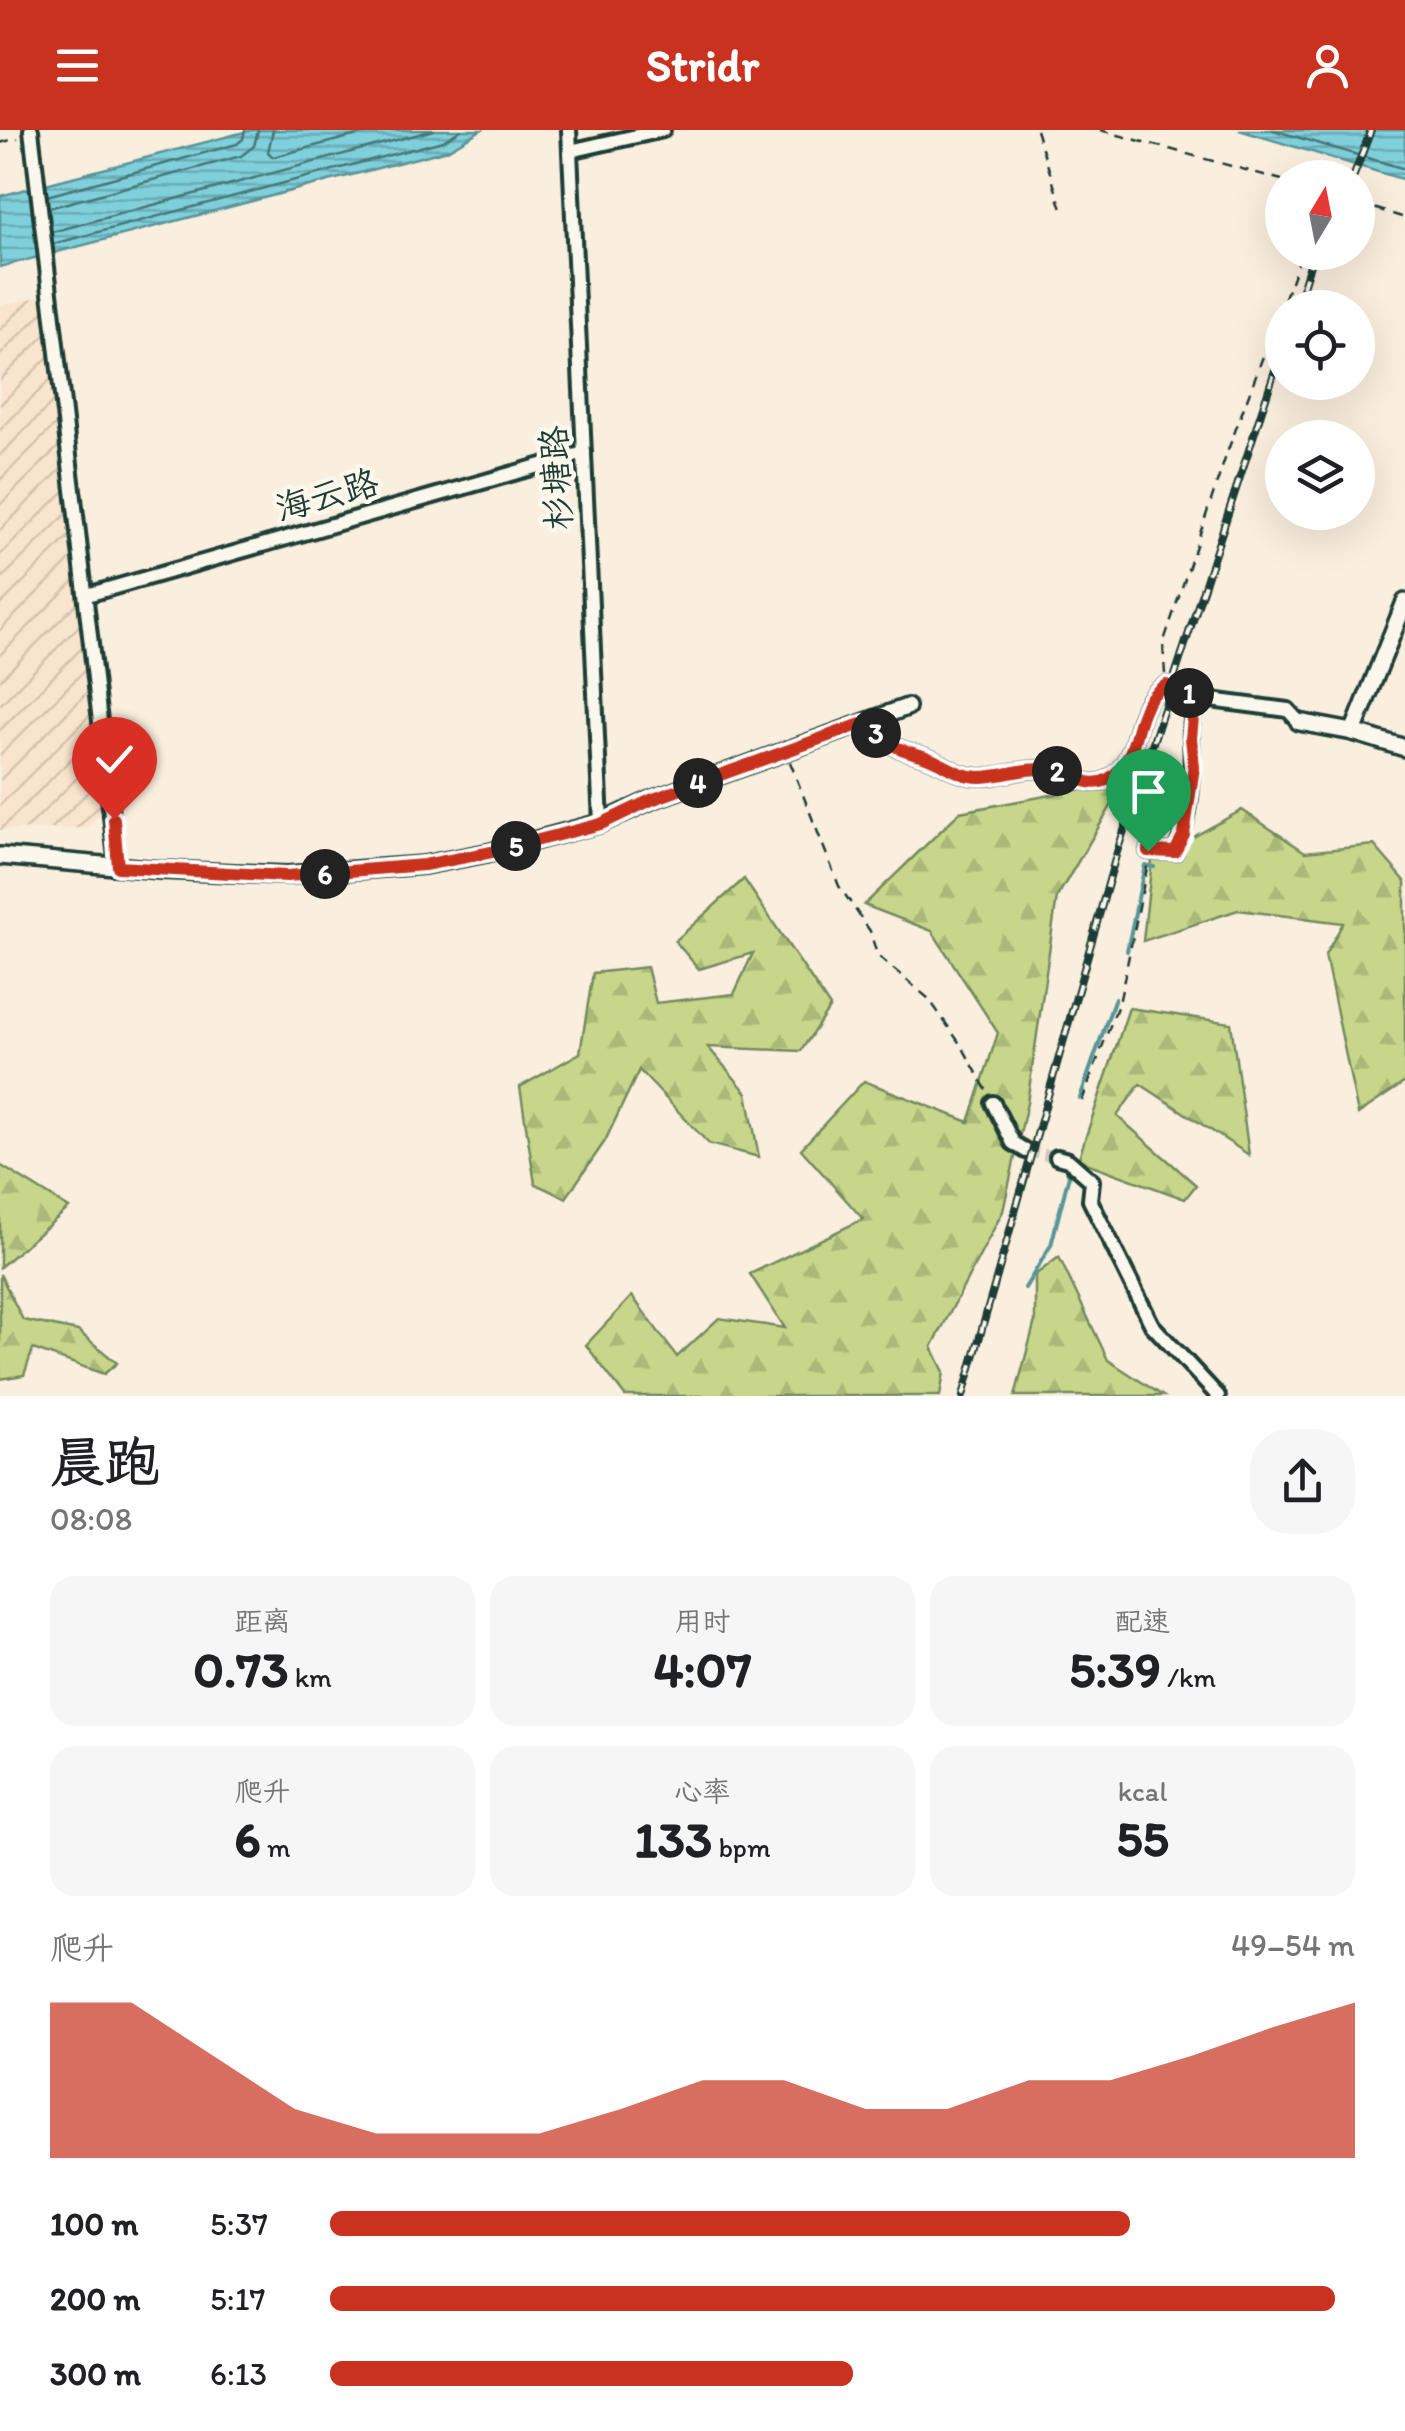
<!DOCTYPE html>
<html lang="zh">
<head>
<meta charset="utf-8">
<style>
  :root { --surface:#fff; --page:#f6f6f6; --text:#202124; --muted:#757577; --accent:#c8321e }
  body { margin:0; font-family:Itim,"LXGW WenKai TC",sans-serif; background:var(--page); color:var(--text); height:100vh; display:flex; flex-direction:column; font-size:38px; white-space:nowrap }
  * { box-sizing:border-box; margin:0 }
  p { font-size:32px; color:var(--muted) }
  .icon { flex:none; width:55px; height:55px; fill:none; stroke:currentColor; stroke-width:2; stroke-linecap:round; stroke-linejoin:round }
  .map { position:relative; height:1266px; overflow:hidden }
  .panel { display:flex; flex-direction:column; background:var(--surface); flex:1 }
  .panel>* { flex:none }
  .needle { width:65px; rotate:10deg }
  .buttons { position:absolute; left:1265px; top:30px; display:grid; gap:20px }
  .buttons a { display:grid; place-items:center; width:110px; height:110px; border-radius:50%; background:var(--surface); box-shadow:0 10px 40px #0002; font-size:50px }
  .pin { position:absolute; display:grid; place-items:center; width:85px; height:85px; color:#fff; margin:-102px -42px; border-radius:50% 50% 50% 0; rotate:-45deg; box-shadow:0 0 10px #0007 }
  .pin .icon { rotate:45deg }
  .km { position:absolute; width:50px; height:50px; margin:-25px; border-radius:50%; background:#222; color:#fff; font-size:28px; line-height:50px; text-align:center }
  .round { display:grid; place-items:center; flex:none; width:105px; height:105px; border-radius:40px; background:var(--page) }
  .overview { display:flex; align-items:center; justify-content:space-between; height:170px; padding:0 50px }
  h1 { font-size:55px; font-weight:700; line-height:75px }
  .metrics { display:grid; grid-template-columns:repeat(3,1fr); gap:15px; height:170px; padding:10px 50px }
  .metrics div { display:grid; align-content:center; border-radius:25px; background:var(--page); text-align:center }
  .metrics b { font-size:50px; font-weight:700 }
  .metrics small { font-size:28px; font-weight:400 }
  .metrics p { font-size:28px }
  .chart { height:280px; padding:20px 50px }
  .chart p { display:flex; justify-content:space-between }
  .chart svg { width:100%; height:180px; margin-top:10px; fill:var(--accent); opacity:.7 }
  ul { padding:0 50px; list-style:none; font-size:32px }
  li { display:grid; grid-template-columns:160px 120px 1fr; align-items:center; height:75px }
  li i { height:25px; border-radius:12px; background:var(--accent) }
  header { display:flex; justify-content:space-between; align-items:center; height:130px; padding:0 50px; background:var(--accent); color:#fff; font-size:45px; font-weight:700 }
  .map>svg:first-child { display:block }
</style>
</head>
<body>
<header><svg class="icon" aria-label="menu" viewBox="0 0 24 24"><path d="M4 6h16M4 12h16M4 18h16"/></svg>Stridr<svg class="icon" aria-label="person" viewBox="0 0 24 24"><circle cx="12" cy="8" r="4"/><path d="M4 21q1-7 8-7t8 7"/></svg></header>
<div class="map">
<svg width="1405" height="1266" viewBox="0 0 1405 1266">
  <defs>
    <pattern id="industrial-furrows" width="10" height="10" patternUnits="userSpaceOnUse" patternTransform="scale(2.5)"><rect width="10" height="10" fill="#f9e4cd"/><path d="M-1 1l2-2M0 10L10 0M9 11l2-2" fill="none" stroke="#d5c4b1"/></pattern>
    <pattern id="forest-firs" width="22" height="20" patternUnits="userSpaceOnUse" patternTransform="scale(2.5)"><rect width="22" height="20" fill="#c7d68a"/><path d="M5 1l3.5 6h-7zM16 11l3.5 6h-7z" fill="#aab978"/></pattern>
    <pattern id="water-rules" width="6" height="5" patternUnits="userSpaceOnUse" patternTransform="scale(2.5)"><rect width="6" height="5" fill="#80d0dc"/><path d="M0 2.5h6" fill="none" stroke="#68aab3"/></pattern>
  </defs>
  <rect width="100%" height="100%" fill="#faeede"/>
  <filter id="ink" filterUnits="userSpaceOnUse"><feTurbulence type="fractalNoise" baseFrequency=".01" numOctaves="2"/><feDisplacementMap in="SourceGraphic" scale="20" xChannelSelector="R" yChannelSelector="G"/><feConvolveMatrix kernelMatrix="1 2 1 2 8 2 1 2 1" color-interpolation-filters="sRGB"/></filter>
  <g filter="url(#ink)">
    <polygon fill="url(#industrial-furrows)" points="41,166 100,677 99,685 87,698 0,700 0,176"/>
    <g fill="url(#forest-firs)" stroke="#738a5f" stroke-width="2.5">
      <polygon points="1126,651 1057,767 1027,973 1003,1081 932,1217 944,1242 940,1266 625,1266 586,1215 632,1166 677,1227 719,1188 785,1198 750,1144 863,1089 801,1019 864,951 969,992 998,903 932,801 864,775 960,682"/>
      <polygon points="1242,680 1305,722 1374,715 1405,751 1405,952 1358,984 1325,825 1343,793 1238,780 1143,811 1152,730"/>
      <polygon points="744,749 830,877 801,921 708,917 747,963 759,1027 709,1014 639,940 605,1011 566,1068 535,1054 520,957 580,923 593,843 647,837 656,873 734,864 753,823 699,839 675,811"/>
      <polygon points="1129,878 1231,893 1249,1025 1140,954 1117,986 1196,1055 1185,1069 1078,1030"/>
      <polygon points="0,1035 69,1078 0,1137"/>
      <polygon points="1059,1127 1108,1230 1163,1266 1015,1266 1035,1191 1035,1145"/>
      <polygon points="0,1144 23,1190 78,1201 117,1233 104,1244 33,1219 24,1245 0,1249"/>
    </g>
    <g fill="url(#water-rules)" stroke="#599599" stroke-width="2.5">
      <polygon points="252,0 481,0 447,20 0,137 0,66"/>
      <polygon points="1239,0 1405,0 1405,50"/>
    </g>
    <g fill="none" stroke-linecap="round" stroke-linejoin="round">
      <g stroke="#467877" stroke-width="2.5">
        <polyline points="273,0 268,22 273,27 376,0"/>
        <polyline points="1273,0 1405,39"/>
        <polyline points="47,66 237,14 243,9 245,0"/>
        <polyline points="49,78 241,26 254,16 258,0"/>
        <polyline points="52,102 434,0"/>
        <polyline points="53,114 443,11 461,0"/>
      </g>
      <g stroke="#599599" stroke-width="4">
        <polyline points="1127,821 1145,735 1154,737"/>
        <polyline points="1080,968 1115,868"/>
        <polyline points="1025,1158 1051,1115 1069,1045 1064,1034"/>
      </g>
      <polyline stroke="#cecbbc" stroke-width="12" stroke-dasharray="12 6" stroke-linecap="butt" points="1026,1021 1057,1027"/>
      <defs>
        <g id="minor">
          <polyline points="31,0 117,737"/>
          <polyline points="569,0 601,693"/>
          <polyline points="570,21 663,0"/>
          <polyline points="87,465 584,323"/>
          <path d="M864,593c9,8 19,18 30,23 12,6 25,8 37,13 17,7 29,18 49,18 24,0 45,-11 69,-7 25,3 46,27 70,0 24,-26 13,-67 47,-85l18,5 11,8 93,12 11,12"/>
          <path d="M1148,721l27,1c17,-34 18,-76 16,-113 -1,-13 3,-28 4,-41"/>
          <polyline points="993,973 1013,1013 1026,1021"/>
          <polyline points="1057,1027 1068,1030 1092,1051 1090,1070 1152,1195 1218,1266"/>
        </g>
        <g id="major">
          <polyline points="1299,592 1353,602 1405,618"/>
          <polyline points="1353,602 1405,472"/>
          <polyline points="0,726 160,740 287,745 424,735 492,722 601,693 651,670 907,577"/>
        </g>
      </defs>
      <use href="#minor" stroke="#1f3d34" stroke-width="20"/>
      <use href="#major" stroke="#1f3d34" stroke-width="22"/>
      <g stroke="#1f3d34" stroke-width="2.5" stroke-dasharray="10 8" stroke-linecap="butt">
        <polyline points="1036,0 1064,85"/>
        <polyline points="1100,0 1282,50"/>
        <polyline points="0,13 18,8"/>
        <polyline points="1358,73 1405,88"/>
        <polyline points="1165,544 1163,514 1228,320 1302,122"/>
        <polyline points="790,632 839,756 870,801 877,825 929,869 963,918 988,963"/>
        <polyline points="1082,971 1120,869 1148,733"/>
      </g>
      <use href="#minor" stroke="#fbf7ec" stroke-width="12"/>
      <use href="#major" stroke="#fbf7ec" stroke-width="15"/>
      <defs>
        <g id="rail">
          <polyline points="1353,48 1371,0"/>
          <polyline points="1296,178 1314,122"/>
          <polyline points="963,1266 1117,722 1282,219"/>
        </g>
      </defs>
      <use href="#rail" stroke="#1f3d34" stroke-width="8"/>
      <use href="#rail" stroke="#fbf7ec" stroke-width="4" stroke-dasharray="11" stroke-linecap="butt"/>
    </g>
  </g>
  <g fill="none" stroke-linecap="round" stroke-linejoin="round" filter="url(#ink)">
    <defs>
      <path id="route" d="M114,689l4,48 169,9 137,-11 68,-13 109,-28 50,-24 213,-77c9,8 19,18 30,23 12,6 25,8 37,13 17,7 29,18 49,18 23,0 45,-11 69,-7 25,3 46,27 70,0 24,-26 13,-66 47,-85l18,5 11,8 -4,40 3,29 -10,68 -9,17 -27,-1"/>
    </defs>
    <use href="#route" stroke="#fff" stroke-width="20"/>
    <use href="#route" stroke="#c8321e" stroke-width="12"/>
  </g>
  <g text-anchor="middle" stroke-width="9" stroke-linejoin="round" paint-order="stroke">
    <g font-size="35" fill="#1f3d34" stroke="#fbf7ec">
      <text transform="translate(556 348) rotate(-93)" y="12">杉塘路</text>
      <text transform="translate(327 365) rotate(-16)" y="12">海云路</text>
    </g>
  </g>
</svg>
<div class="buttons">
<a><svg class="needle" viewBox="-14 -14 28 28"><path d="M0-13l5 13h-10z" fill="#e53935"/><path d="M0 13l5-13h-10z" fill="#757577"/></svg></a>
<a><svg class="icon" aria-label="locate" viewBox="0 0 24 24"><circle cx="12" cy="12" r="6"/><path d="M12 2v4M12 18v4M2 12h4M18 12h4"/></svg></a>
<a><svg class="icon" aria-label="layers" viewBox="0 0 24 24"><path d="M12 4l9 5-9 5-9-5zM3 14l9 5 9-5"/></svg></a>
</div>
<div class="pin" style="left:1148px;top:721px;background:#1e9e55"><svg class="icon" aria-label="arrive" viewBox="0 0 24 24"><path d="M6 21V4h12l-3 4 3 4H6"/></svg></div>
<div class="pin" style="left:114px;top:689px;background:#d93025"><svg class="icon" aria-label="check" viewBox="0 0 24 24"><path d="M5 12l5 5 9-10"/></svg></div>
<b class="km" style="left:1189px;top:563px">1</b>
<b class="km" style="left:1057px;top:641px">2</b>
<b class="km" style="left:876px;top:603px">3</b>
<b class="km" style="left:698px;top:653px">4</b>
<b class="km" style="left:516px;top:716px">5</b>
<b class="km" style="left:325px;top:744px">6</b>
</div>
<section class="panel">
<div class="overview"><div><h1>晨跑</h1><p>08:08</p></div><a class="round"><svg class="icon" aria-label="share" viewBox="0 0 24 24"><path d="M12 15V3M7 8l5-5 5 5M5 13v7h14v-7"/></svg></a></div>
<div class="metrics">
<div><p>距离</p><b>0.73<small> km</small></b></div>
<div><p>用时</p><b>4:07</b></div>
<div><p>配速</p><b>5:39<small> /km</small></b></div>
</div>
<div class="metrics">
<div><p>爬升</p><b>6<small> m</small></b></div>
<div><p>心率</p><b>133<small> bpm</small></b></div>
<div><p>kcal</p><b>55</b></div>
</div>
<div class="chart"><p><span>爬升</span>49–54 m</p>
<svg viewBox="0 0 160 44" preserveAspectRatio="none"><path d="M0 44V6L10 6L20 19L30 32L40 38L50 38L60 38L70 32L80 25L90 25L100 32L110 32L120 25L130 25L140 19L150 12L160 6V44z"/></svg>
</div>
<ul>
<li><b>100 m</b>5:37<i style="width:78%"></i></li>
<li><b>200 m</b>5:17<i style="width:98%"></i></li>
<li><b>300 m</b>6:13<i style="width:51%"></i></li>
</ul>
</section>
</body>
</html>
